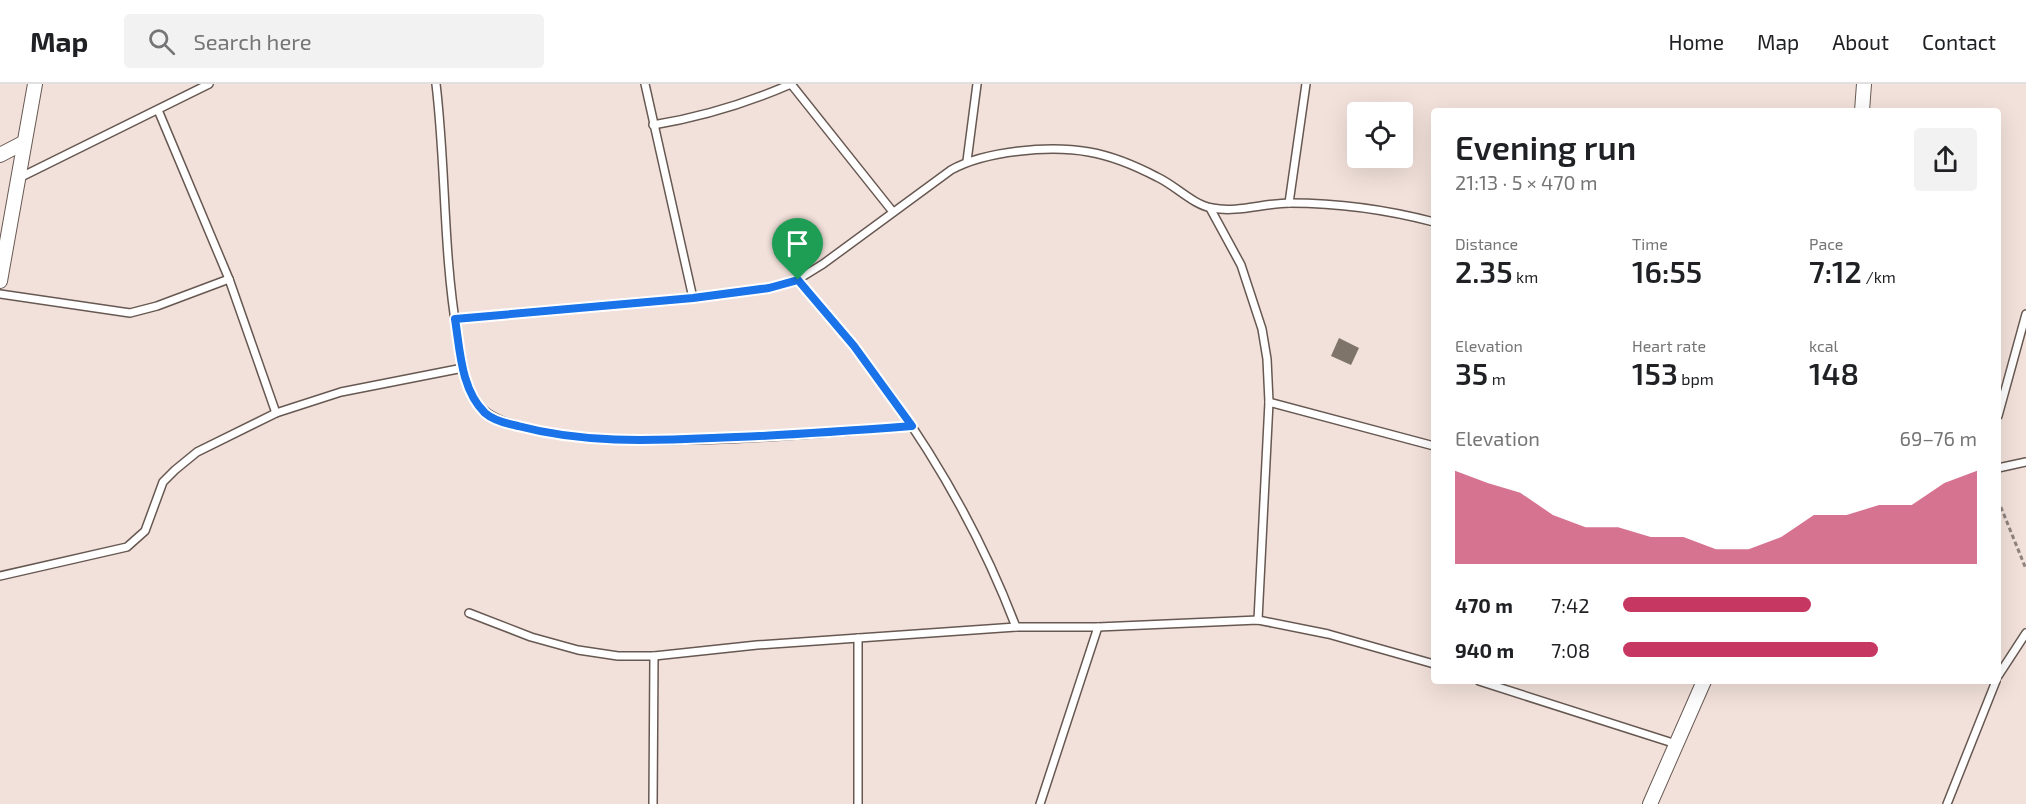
<!DOCTYPE html>
<html lang="en">
<head>
<meta charset="utf-8">
<style>
  :root { --surface:#fff; --page:#f2f2f2; --text:#202124; --muted:#757577; --line:#e0e0e0; --accent:#c63862 }
  body { margin:0; font-family:"Exo 2",sans-serif; background:var(--page); color:var(--text); height:100vh; display:flex; flex-direction:column; font-size:22px; white-space:nowrap }
  * { box-sizing:border-box; margin:0 }
  p { font-size:20px; color:var(--muted) }
  .icon { flex:none; width:33px; height:33px; fill:none; stroke:currentColor; stroke-width:2; stroke-linecap:round; stroke-linejoin:round }
  .map { position:relative; flex:1; overflow:hidden }
  .side { position:absolute; left:1431px; top:24px; width:570px; height:576px; display:flex; flex-direction:column; background:var(--surface); border-radius:6px; box-shadow:0 6px 24px #0002 }
  .side>* { flex:none }
  .fabs { position:absolute; left:1347px; top:18px; display:grid; gap:12px }
  .fabs a { display:grid; place-items:center; width:66px; height:66px; border-radius:6px; background:var(--surface); box-shadow:0 6px 24px #0002; font-size:30px }
  .pin { position:absolute; display:grid; place-items:center; width:51px; height:51px; color:#fff; margin:-62px -26px; border-radius:50% 50% 50% 0; rotate:-45deg; box-shadow:0 0 6px #0007 }
  .pin .icon { rotate:45deg }
  .round { display:grid; place-items:center; flex:none; width:63px; height:63px; border-radius:6px; background:var(--page) }
  .head { display:flex; align-items:center; justify-content:space-between; height:102px; padding:0 24px }
  h1 { font-size:33px; font-weight:600; line-height:45px }
  .metrics { display:grid; grid-template-columns:repeat(3,1fr); gap:9px; height:102px; padding:6px 24px }
  .metrics div { display:grid; align-content:center }
  .metrics b { font-size:30px; font-weight:600 }
  .metrics small { font-size:16px; font-weight:400 }
  .metrics p { font-size:16px }
  .chart { height:168px; padding:12px 24px }
  .chart p { display:flex; justify-content:space-between }
  .chart svg { width:100%; height:108px; margin-top:6px; fill:var(--accent); opacity:.7 }
  ul { padding:0 24px; list-style:none; font-size:20px }
  li { display:grid; grid-template-columns:96px 72px 1fr; align-items:center; height:45px }
  li i { height:15px; border-radius:8px; background:var(--accent) }
  header { display:flex; align-items:center; gap:36px; box-sizing:border-box; height:84px; padding:0 30px; background:var(--surface); border-bottom:2px solid var(--line) }
  header strong { font-size:28px }
  nav { display:flex; gap:33px; margin-inline-start:auto; font-size:21px }
  .search { width:420px; height:54px; background:var(--page); display:flex; align-items:center; gap:15px; box-sizing:border-box; padding:0 21px; border-radius:6px; color:var(--muted); font-size:22px }
  .map>svg:first-child { display:block }
</style>
</head>
<body>
<header>
<strong>Map</strong>
<div class="search"><svg class="icon" aria-label="search" viewBox="0 0 24 24"><circle cx="10" cy="10" r="6"/><path d="M15 15l6 6"/></svg>Search here</div>
<nav><a>Home</a><a>Map</a><a>About</a><a>Contact</a></nav>
</header>
<div class="map">
<svg width="2026" height="720" viewBox="0 0 2026 720">
  <rect width="100%" height="100%" fill="#f2e1da"/>
  <polygon fill="#7f7469" points="1339,254 1359,264 1351,281 1331,272"/>
  <g fill="none" stroke-linecap="round" stroke-linejoin="round">
    <defs>
      <g id="lane">
        <path d="M436,0c10,83 7,167 21,249 4,21 6,46 17,66 38,68 362,33 438,27"/>
        <polyline points="645,0 693,214"/>
        <polyline points="791,0 893,128"/>
        <polyline points="158,26 229,195 276,329"/>
        <path d="M653,41c49,-8 92,-21 138,-41"/>
        <polyline points="967,77 977,0"/>
        <polyline points="19,94 209,0"/>
        <polyline points="1289,119 1306,0"/>
        <polyline points="1210,124 1241,181 1262,245 1267,275 1269,318 1258,536"/>
        <path d="M797,196c93,102 170,218 219,347"/>
        <polyline points="0,210 130,229 157,222 229,195"/>
        <path d="M455,235l238,-21 76,-10 28,-8 26,-16 128,-94c34,-19 98,-25 138,-18 23,4 47,14 68,25 18,8 36,28 55,31 26,5 52,-5 78,-5 47,0 98,7 144,19"/>
        <polyline points="1269,318 1434,362"/>
        <polyline points="1998,332 2026,230"/>
        <polyline points="1998,384 2026,378"/>
        <polyline points="0,492 127,463 145,447 163,398 175,386 197,368 276,329 341,308 463,284"/>
        <polyline points="469,529 531,553 578,566 618,572 654,572 757,561 1016,543 1098,543 1258,536 1328,550 1434,580"/>
        <polyline points="858,554 858,720"/>
        <polyline points="1998,592 2026,549"/>
        <polyline points="1479,597 1676,660"/>
        <polyline points="653,720 654,572"/>
        <polyline points="1040,720 1098,543"/>
        <polyline points="1947,720 1996,597"/>
      </g>
      <g id="street">
        <polyline points="1862,27 1864,0"/>
        <polyline points="0,71 23,59"/>
        <polyline points="0,197 35,0"/>
        <polyline points="1650,720 1704,597"/>
      </g>
    </defs>
    <use href="#lane" stroke="#675852" stroke-width="10"/>
    <use href="#street" stroke="#675852" stroke-width="16"/>
    <polyline stroke="#8f837e" stroke-width="3" stroke-dasharray="4.5 3" stroke-linecap="butt" points="1998,416 2026,485"/>
    <use href="#lane" stroke="#fff" stroke-width="7"/>
    <use href="#street" stroke="#fff" stroke-width="14"/>
  </g>
  <g fill="none" stroke-linecap="round" stroke-linejoin="round">
    <defs>
      <path id="route" d="M798,196l56,66 58,80c-66,5 -133,10 -200,12 -65,3 -130,5 -194,-12 -10,-2 -25,-6 -33,-13 -24,-23 -25,-63 -30,-94l238,-21 76,-10z"/>
    </defs>
    <use href="#route" stroke="#fff" stroke-width="12"/>
    <use href="#route" stroke="#1a73e8" stroke-width="8"/>
  </g>
</svg>
<div class="fabs">
<a><svg class="icon" aria-label="locate" viewBox="0 0 24 24"><circle cx="12" cy="12" r="6"/><path d="M12 2v4M12 18v4M2 12h4M18 12h4"/></svg></a>
</div>
<div class="pin" style="left:798px;top:196px;background:#1e9e55"><svg class="icon" aria-label="arrive" viewBox="0 0 24 24"><path d="M6 21V4h12l-3 4 3 4H6"/></svg></div>
<section class="side">
<div class="head"><div><h1>Evening run</h1><p>21:13 · 5 × 470 m</p></div><a class="round"><svg class="icon" aria-label="share" viewBox="0 0 24 24"><path d="M12 15V3M7 8l5-5 5 5M5 13v7h14v-7"/></svg></a></div>
<div class="metrics">
<div><p>Distance</p><b>2.35<small> km</small></b></div>
<div><p>Time</p><b>16:55</b></div>
<div><p>Pace</p><b>7:12<small> /km</small></b></div>
</div>
<div class="metrics">
<div><p>Elevation</p><b>35<small> m</small></b></div>
<div><p>Heart rate</p><b>153<small> bpm</small></b></div>
<div><p>kcal</p><b>148</b></div>
</div>
<div class="chart"><p><span>Elevation</span>69–76 m</p>
<svg viewBox="0 0 160 44" preserveAspectRatio="none"><path d="M0 44V6L10 11L20 15L30 24L40 29L50 29L60 33L70 33L80 38L90 38L100 33L110 24L120 24L130 20L140 20L150 11L160 6V44z"/></svg>
</div>
<ul>
<li><b>470 m</b>7:42<i style="width:53%"></i></li>
<li><b>940 m</b>7:08<i style="width:72%"></i></li>
</ul>
</section>
</div>
</body>
</html>
